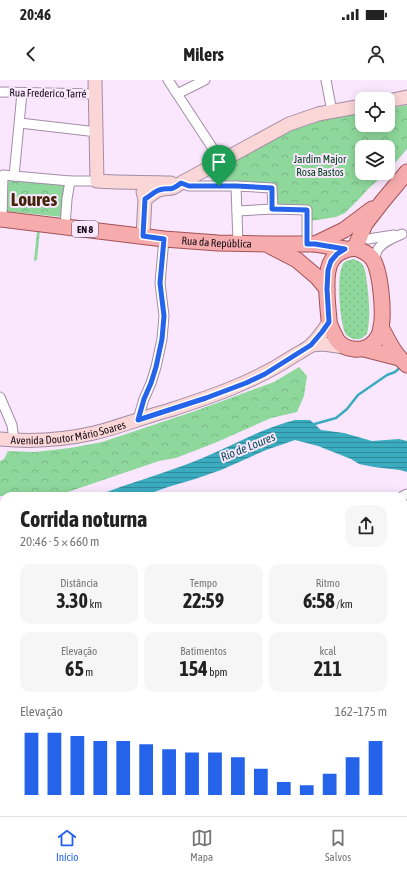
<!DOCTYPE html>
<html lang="pt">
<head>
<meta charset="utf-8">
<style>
  :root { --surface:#fff; --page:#f6f6f6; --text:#222; --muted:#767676; --line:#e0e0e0; --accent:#2563eb }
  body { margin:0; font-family:"Asap Condensed",sans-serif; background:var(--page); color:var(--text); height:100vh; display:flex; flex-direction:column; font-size:15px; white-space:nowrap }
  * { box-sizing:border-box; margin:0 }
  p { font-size:13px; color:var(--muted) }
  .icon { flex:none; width:22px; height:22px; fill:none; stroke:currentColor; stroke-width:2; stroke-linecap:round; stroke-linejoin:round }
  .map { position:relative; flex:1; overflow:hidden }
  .panel { position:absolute; left:0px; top:412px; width:407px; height:324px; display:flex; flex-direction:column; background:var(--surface); border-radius:12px 12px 0 0; box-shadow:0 2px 10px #0003 }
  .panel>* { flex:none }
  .fabs { position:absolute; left:355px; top:12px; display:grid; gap:8px }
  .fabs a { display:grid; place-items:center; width:40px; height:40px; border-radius:8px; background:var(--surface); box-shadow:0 2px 10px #0003; font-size:20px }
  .pin { position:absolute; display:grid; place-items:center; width:34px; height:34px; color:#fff; margin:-41px -17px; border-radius:50% 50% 50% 0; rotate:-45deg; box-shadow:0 0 4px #0007 }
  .pin .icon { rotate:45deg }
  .round { display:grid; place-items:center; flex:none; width:42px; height:42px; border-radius:12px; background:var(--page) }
  .headline { display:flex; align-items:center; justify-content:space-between; height:68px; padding:0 20px }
  h1 { font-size:22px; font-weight:700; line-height:30px }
  .stats { display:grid; grid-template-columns:repeat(3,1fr); gap:6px; height:68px; padding:4px 20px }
  .stats div { display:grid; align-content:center; border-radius:10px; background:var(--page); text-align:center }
  .stats b { font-size:20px; font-weight:700 }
  .stats small { font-size:11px; font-weight:400 }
  .stats p { font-size:11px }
  .chart { height:112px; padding:8px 20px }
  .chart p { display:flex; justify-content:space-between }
  .chart svg { width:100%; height:72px; margin-top:4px; stroke:var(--accent); stroke-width:6 }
  .status { display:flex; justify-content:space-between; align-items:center; height:28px; padding:0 20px; background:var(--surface); direction:ltr }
  .status svg { height:11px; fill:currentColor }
  header { display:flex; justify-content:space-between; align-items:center; height:52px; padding:0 20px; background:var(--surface); font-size:18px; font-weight:700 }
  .dock { display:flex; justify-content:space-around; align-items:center; height:56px; border-top:1px solid var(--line); background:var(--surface); font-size:11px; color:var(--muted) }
  .dock a { display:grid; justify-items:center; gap:2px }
  .dock .on { color:var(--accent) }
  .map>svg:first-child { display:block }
</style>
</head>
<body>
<div class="status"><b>20:46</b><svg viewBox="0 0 49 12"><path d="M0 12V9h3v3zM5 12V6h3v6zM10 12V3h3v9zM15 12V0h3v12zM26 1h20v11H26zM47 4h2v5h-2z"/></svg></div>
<header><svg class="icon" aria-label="back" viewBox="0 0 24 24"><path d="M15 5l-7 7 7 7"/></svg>Milers<svg class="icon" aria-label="person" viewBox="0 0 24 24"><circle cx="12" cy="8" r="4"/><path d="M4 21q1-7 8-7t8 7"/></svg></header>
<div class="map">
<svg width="407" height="736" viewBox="0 0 407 736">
  <defs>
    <pattern id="grass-dots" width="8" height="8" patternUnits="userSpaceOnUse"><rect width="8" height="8" fill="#8fd89c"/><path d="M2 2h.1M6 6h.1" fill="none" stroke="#7ab886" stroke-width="1.8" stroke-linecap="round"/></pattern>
    <pattern id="park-crowns" width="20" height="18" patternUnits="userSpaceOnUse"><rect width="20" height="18" fill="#8fd89c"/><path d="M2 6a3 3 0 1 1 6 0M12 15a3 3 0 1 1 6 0" fill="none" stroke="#7ab886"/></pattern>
    <pattern id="water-rules" width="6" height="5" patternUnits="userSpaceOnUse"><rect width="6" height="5" fill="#3babbf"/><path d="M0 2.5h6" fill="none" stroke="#308a9a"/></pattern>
  </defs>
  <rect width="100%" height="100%" fill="#fae7fe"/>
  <g fill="url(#grass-dots)">
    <polygon points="37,150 40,150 37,180 34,181"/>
    <path d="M354,179c3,2 6,2 8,5 4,5 4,13 5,19 2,17 4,34 0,51 -3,2 -5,5 -8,5 -5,1 -12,-2 -14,-6 -5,-12 -9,-58 -2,-69 2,-4 7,-4 11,-5z"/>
  </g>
  <g fill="url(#park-crowns)">
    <polygon points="407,25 407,69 388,91 388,67 362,67 362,93 386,93 369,108 361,117 345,133 336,137 311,141 309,125 276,126 276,104 212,102 212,92 290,51 317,41 362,33 362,45 388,45 388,29"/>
    <polygon points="12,100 64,103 65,105 62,137 5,131 7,104 9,101"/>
    <polygon points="299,287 307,296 304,316 297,332 271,338 217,362 176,378 159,381 59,415 48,416 0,416 0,381 4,379 8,371 35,372 70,368 102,362 195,331 274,302"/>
  </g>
  <g fill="url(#water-rules)">
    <path d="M295,340h15l11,10 23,3 28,8 27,-2 8,2v31l-7,-2 -26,-3 -15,-3 -8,-5 -33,-13 -23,-6 -29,10 -45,20 -26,9 -27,8 -25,9h-47c36,-14 73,-24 109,-39 30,-13 58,-29 90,-37z"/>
    <polygon points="0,428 4,429 4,445 0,444"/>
  </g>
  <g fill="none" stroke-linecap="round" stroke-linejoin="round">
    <g stroke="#3babbf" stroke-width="2.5">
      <polyline points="311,345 336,338 347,329 358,315 387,295 395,292 402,286"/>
      <polyline points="403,653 407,653"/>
      <polyline points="403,711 407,709"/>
      <polyline points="226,736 227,732"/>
      <polyline points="357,736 364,732"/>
    </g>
    <defs>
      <g id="street">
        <polyline points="168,0 221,81"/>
        <polyline points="326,0 332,32"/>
        <polyline points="0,12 96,14"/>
        <polyline points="177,14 205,0"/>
        <polyline points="20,43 97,52"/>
        <polyline points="14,96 22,13"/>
        <polyline points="181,103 189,106 236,106 272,108 273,129"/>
        <polyline points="236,106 238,163"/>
        <polyline points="237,131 273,129 307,130 307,164"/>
        <polyline points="2,139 3,95 70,101 97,101"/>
        <polyline points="65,147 67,119 70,101"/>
        <polyline points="368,159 394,155"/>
        <path d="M376,184c0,-3 -1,-7 0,-10 2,-11 18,-16 26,-20"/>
        <polyline points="0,317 12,345 14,360"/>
        <polyline points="138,339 144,319 151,303 156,287 162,259 164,236 160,203 164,159"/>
        <polyline points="403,416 407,414"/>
      </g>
      <g id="secondary">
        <path d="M95,0l2,101c25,2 49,1 74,2"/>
        <polyline points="388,21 407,17"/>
        <path d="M145,119c5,-3 9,-7 14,-9 11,-3 11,1 22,-7l108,-59 29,-10 44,-8"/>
        <polyline points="143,156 145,119 143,112"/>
        <polyline points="311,265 323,264 345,267"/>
        <path id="s1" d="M0,359c31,3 63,1 94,-6 25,-6 50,-16 76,-23 43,-14 84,-28 122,-53 6,-4 13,-7 18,-11 8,-7 14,-16 19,-24"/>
      </g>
      <g id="primary">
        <path id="s2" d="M0,139l164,20 54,4 49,1h48l30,5"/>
        <polyline points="315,164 344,150 372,129"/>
        <polyline points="270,166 297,180 317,197 327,209"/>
        <path d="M355,168c6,2 11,4 16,9 10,11 13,56 10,71 -1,6 -4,12 -9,16 -9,8 -27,7 -35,-4 -2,-4 -8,-15 -8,-20 -1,-14 -6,-47 3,-60 5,-8 13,-11 23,-12z"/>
        <polyline points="355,168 365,144 382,122 407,92"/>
        <path d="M381,247c8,15 13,27 26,38"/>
        <polyline points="364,269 399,278"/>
      </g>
    </defs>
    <use href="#street" stroke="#a38da7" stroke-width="11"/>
    <use href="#secondary" stroke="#a38da7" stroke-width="15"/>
    <use href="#primary" stroke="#a35155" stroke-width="17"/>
    <use href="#street" stroke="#fff" stroke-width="9"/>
    <use href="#secondary" stroke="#fad6d6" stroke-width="13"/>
    <use href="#primary" stroke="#f6acad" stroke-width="15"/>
  </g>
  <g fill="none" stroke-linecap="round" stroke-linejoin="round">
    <defs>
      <path id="route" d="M181,103l8,3h47l36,2v21l35,1v34h8l30,5 -8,5 -6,7 -3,9 -1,19 2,33 -7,10 -11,13 -46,29 -19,9 -40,15 -68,22 6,-21 7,-16 5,-16 6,-28 2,-23 -4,-33 4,-44 -21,-3 2,-37c5,-3 9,-7 14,-9 11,-3 11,2 22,-7z"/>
    </defs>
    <use href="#route" stroke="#fff" stroke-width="8"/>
    <use href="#route" stroke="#2563eb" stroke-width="5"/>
  </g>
  <g text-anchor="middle" stroke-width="4" stroke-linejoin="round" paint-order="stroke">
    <rect fill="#fae7fe" stroke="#5a4e5c" stroke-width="1" x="72" y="141" width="26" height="16" rx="3"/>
    <g font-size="10" font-weight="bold" fill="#150d17">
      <text x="85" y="153">EN 8</text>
    </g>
    <g font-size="11" fill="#150d17" stroke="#fae7fe">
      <text transform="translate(48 13) rotate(1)" y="4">Rua Frederico Tarré</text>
      <text dy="4" stroke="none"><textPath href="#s2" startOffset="218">Rua da República</textPath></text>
      <text dy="4" stroke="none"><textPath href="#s1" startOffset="69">Avenida Doutor Mário Soares</textPath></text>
    </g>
    <g font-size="11" fill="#02451a" stroke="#fae7fe">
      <text x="320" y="83">Jardim Major<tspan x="320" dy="13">Rosa Bastos</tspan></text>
    </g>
    <g font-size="12" font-style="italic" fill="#0d4e59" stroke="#fae7fe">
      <text transform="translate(248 367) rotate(-22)" y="4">Rio de Loures</text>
    </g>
    <g font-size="19" font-weight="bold" fill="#422409" stroke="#fae7fe">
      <text x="34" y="126">Loures</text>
    </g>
  </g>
</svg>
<div class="fabs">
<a><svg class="icon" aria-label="locate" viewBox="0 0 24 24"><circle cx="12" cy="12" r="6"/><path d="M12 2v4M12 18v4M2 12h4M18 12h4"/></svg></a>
<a><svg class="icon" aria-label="layers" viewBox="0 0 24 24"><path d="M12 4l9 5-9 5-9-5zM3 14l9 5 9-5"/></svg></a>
</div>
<div class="pin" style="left:219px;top:106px;background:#1e9e55"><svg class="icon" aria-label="arrive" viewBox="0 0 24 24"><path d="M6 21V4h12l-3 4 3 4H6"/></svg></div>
<section class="panel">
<div class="headline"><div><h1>Corrida noturna</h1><p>20:46 · 5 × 660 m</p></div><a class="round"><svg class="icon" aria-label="share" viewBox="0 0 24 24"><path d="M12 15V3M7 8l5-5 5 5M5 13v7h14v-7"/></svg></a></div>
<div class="stats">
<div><p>Distância</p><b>3.30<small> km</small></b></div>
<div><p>Tempo</p><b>22:59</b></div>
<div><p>Ritmo</p><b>6:58<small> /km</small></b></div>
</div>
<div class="stats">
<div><p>Elevação</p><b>65<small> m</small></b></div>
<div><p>Batimentos</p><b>154<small> bpm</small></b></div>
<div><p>kcal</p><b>211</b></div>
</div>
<div class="chart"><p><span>Elevação</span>162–175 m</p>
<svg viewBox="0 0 160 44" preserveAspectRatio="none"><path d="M5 44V6M15 44V6M25 44V8M35 44V11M45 44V11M55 44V13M65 44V16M75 44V18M85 44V18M95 44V21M105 44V28M115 44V36M125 44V38M135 44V31M145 44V21M155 44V11"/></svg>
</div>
</section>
</div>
<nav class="dock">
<a class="on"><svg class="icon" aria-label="home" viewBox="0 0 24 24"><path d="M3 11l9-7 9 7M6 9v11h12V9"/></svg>Início</a>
<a><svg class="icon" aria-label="map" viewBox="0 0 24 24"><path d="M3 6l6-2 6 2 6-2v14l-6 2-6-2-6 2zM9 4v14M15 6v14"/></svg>Mapa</a>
<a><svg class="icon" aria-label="saved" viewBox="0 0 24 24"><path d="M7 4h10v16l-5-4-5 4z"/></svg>Salvos</a>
</nav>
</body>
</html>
